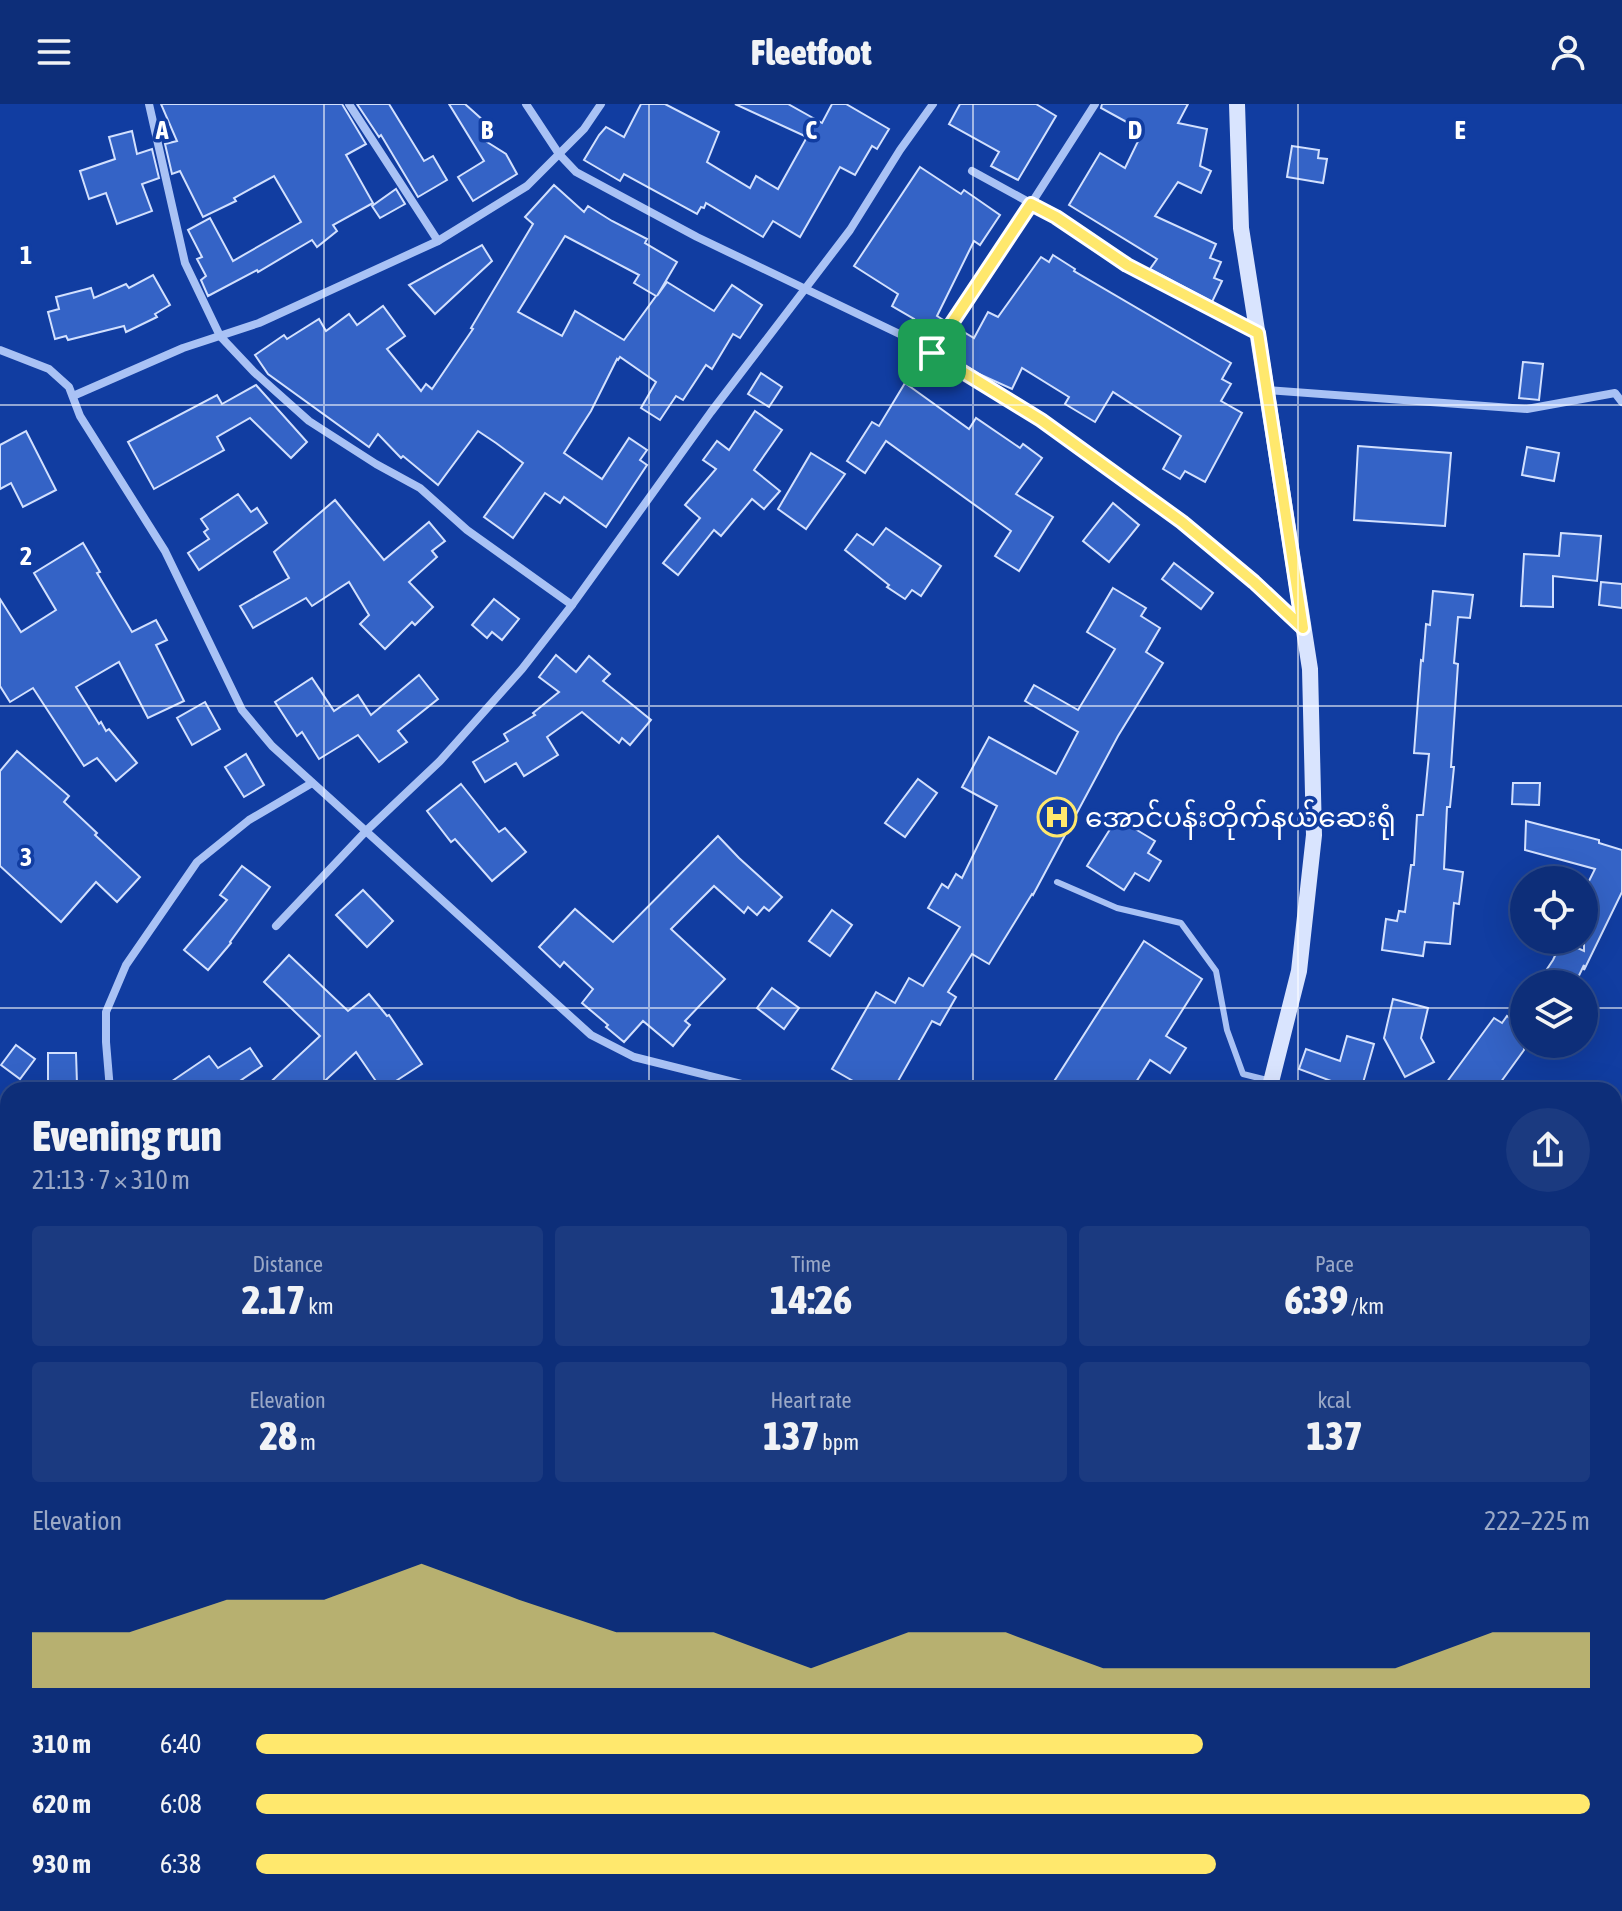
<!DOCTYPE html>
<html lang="en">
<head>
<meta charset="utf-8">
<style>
  :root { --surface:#0d2e79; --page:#1b3a80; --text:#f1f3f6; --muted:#9aa8c6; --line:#2d4a8a; --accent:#ffe86d }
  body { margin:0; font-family:"Asap Condensed","Noto Sans Myanmar",sans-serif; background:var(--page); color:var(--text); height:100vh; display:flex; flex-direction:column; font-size:30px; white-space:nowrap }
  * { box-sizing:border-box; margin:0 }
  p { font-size:26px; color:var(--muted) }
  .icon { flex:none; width:44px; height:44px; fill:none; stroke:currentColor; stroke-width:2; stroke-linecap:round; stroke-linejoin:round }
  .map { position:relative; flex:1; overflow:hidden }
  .drawer { position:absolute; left:0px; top:978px; width:1622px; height:830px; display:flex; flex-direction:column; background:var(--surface); border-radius:24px 24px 0 0; box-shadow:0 8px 32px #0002,0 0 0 2px var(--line) }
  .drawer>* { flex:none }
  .controls { position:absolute; left:1510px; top:762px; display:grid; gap:16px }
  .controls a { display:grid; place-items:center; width:88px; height:88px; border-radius:50%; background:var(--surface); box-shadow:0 8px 32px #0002,0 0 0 2px var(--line); font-size:40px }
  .pin { position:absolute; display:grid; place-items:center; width:68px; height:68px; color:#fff; margin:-34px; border-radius:16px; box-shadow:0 4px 12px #0006 }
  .round { display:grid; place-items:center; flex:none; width:84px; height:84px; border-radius:42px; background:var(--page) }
  .head { display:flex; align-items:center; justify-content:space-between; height:136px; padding:0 32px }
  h1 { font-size:44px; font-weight:800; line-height:60px }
  .metrics { display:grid; grid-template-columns:repeat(3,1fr); gap:12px; height:136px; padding:8px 32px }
  .metrics div { display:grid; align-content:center; border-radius:8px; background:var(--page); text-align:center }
  .metrics b { font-size:40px; font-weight:800 }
  .metrics small { font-size:22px; font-weight:400 }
  .metrics p { font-size:22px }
  .chart { height:224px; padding:16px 32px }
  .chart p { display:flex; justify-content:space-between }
  .chart svg { width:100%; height:144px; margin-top:8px; fill:var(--accent); opacity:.7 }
  ul { padding:0 32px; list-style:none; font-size:26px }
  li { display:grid; grid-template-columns:128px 96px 1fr; align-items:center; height:60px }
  li i { height:20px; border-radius:10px; background:var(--accent) }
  header { display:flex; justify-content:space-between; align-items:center; height:104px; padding:0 32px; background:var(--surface); font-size:36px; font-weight:800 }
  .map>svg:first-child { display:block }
</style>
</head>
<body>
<header><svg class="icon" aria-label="menu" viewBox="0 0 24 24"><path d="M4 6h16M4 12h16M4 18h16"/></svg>Fleetfoot<svg class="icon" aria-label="person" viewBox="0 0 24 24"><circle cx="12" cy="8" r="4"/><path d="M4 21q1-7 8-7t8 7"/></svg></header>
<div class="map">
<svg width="1622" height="1807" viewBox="0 0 1622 1807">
  <rect width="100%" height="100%" fill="#113da1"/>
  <g fill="#3463c6" stroke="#d2e0fe" stroke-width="2" fill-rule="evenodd">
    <polygon points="161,0 342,0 366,40 346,51 373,99 333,121 337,127 317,143 312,136 258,168 257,166 208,192 201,176 206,172 197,155 202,153 188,126 210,114 233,157 301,118 274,72 234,94 236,97 203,113 180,67 172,70 165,40 177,37"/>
    <polygon points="357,0 389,0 424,57 433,52 447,76 418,93 381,31 379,33"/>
    <polygon points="449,0 465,0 494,26 487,38 506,50 517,70 473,97 458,73 484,57"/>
    <polygon points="641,0 665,0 719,28 707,58 750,84 756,72 778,85 807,33 735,0 788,0 822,19 832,0 846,0 889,25 877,45 872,42 855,71 840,63 800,133 773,117 763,133 706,99 704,104 701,103 697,110 624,70 620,77 584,56 599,31 606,23 624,33"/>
    <polygon points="960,0 1036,0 1056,12 1018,76 991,62 999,48 949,20"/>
    <polygon points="1102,0 1188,0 1178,19 1207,25 1200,62 1211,67 1201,89 1178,78 1155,112 1216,140 1210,154 1221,158 1214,174 1222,177 1212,198 1150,165 1157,155 1069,101 1100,49 1125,64 1143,27 1101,4"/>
    <polygon points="132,27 137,50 152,45 159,74 142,80 152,107 117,120 106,89 89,95 80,67 115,55 109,33"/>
    <polygon points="1292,42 1319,46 1318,54 1327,55 1323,79 1287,73"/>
    <polygon points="920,63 961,90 964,86 1000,111 980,141 974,137 937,212 945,217 932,237 910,223 914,215 892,202 898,190 854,162"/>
    <path d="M554,81l30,27 4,-6 24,15 35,18 -2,4 32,19 -20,34 10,-14 47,29 18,-26 30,20 -22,33 -7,-4 -21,35 -6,-4 -23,35 -7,-4 -16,24 -19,-12 15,-26 -36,-25 -2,3 -1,-1 -26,52 -27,42 38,26 27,-41 18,12 -7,10 7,5 -41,62 -42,-30 -4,6 -15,-10 -32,45 -29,-21 39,-54 -27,-20 -18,-12 -40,54 -35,-29 -2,2 -23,-24 -9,13 -101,-73 -13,-19 29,-20 3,4 32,-20 7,12 23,-17 8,11 26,-19 22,30 -18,13 34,42 5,-7 6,5 41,-60 -2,-1 62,-104 -8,-7zM565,132l74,39 -5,8 22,13 -32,44 -49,-29 -13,25 -44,-24z"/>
    <polygon points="396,85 405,100 380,114 372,102"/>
    <polygon points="482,141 492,157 435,210 409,181"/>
    <polygon points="1053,151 1075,165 1074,167 1231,259 1222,275 1231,280 1221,297 1242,309 1205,378 1185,367 1180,375 1163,365 1181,332 1113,288 1095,318 1065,300 1069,293 1022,264 1012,285 979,270 949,251 951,248 944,244 957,224 974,234 988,208 998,213 1041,153 1049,158"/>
    <polygon points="153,171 170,201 155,210 157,213 126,228 124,222 68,236 66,232 55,235 48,208 59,205 56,193 91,184 94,194 126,180 129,184"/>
    <polygon points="1523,258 1543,260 1539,296 1519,294"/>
    <polygon points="761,269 782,283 769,303 748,290"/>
    <polygon points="905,279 969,325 976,314 1020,344 1023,340 1042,354 1016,390 1053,413 1019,467 995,452 1011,427 886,337 865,369 847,357 872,318 879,322"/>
    <polygon points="256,281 307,338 291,354 250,314 217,333 224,346 154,385 128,338 217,291 222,300"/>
    <polygon points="755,307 782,326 754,366 780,387 764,405 752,395 721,432 714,426 678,471 663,459 700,414 685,401 716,365 703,356 717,337 729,346"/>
    <polygon points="26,327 56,386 23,403 11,379 0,385 0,341"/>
    <polygon points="1358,342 1451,349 1445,422 1354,416"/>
    <polygon points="1527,343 1559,349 1554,377 1522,371"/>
    <polygon points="811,349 845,370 806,425 778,405"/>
    <polygon points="238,390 251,408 257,404 267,419 199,466 188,449 209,435 204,428 208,425 201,415"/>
    <polygon points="335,396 384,456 429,418 445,437 432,447 437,453 409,478 433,503 415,521 412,518 385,545 360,520 369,511 349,478 312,502 306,494 253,524 240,502 289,474 274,448"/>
    <polygon points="1113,399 1139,421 1109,458 1083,437"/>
    <polygon points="886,424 941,462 921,492 912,486 905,495 887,483 889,481 845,446 857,430 873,441"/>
    <polygon points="1561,429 1601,432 1597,477 1553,472 1553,503 1521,502 1524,450 1559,452"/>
    <polygon points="83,439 100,468 97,469 132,528 156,516 167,536 156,541 184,597 148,614 119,558 76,583 99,620 101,618 106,627 109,625 137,659 116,677 97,654 84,662 33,584 10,598 0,582 0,495 21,528 56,506 34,469"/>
    <polygon points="1174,459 1213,489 1201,505 1162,475"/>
    <polygon points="1601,478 1622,480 1622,504 1599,501"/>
    <polygon points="1113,484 1146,504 1141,512 1160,524 1146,548 1163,559 1118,632 1033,791 1032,790 989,860 972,850 948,888 956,893 940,921 932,917 893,986 869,986 832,965 876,888 895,899 909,874 923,882 960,823 928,804 942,780 948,784 956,770 962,774 997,702 962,683 989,633 1056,670 1078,628 1025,597 1034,581 1078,606 1115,545 1087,528"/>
    <polygon points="1433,487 1473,491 1470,514 1458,513 1454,559 1458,560 1451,663 1454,663 1450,703 1447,703 1444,765 1463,768 1459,800 1454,799 1450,840 1425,838 1423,852 1382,846 1386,815 1397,817 1399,807 1405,808 1411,761 1414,761 1417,711 1423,711 1429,650 1414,649 1421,556 1423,557 1426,520 1430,521"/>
    <polygon points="494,495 519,515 502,536 492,528 487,534 472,521"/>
    <polygon points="556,551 576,568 589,552 610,570 603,577 651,616 630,641 622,634 619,639 582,608 547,633 558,651 524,672 516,659 485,678 473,658 508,637 504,630 535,611 533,609 559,588 539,573"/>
    <polygon points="419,571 438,595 398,627 407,638 379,658 358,631 319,655 302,628 297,632 275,598 312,574 334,607 358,591 371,611"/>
    <polygon points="205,598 220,625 192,641 177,614"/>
    <polygon points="17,647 69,692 64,698 97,729 95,731 140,773 117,798 96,778 61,818 0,762 0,667"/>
    <polygon points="246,650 264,681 244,693 225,663"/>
    <polygon points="918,675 937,689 905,733 885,719"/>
    <polygon points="1513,679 1540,679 1539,701 1512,700"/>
    <polygon points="461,680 499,728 505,724 526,748 492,777 455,735 451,738 427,707"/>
    <polygon points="1117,714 1155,737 1148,749 1161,757 1149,777 1135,769 1124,786 1087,762"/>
    <polygon points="1526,717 1599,736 1599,739 1622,746 1622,788 1584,866 1584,861 1575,880 1537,880 1553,856 1562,837 1584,847 1584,787 1595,765 1525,746"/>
    <polygon points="718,732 739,754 782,793 769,807 764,803 757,811 748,803 744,809 714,782 671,825 725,875 685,917 690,921 673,942 643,917 624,938 606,923 608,921 582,899 593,885 564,858 560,863 539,843 575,805 613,838"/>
    <polygon points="242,762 270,783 230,838 231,839 208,866 184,846 227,796 220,791"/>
    <polygon points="363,786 393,817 367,843 336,811"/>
    <polygon points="832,806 852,821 830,852 809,837"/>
    <polygon points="1144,837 1202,875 1166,932 1186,944 1170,969 1150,956 1131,986 1064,986 1053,979"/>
    <polygon points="289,851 348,907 369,890 387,912 389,911 422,960 382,986 356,948 315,986 262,986 320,932 264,878"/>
    <polygon points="772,884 799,904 784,925 757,904"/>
    <polygon points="1393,895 1428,904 1421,934 1434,958 1405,973 1384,934"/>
    <polygon points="1507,912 1524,925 1524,946 1495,986 1441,986 1494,914 1502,919"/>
    <polygon points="1347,932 1374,940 1361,986 1351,986 1333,980 1334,978 1299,965 1306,945 1340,957"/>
    <polygon points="16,941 35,955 20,975 1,961"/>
    <polygon points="250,944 262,962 231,983 233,986 159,986 209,952 218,964"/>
    <polygon points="48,949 76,949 77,980 48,980"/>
  </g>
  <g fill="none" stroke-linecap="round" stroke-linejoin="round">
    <polyline stroke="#a9c2f5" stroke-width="6" points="1057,778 1117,804 1181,819 1216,867 1227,926 1243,970 1271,977"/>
    <g stroke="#a9c2f5" stroke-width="8">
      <polyline points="149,0 185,159 220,232 254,268 309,317 376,360 420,384 467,426 572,501"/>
      <polyline points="349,0 438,137"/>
      <polyline points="526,0 559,50 576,68 697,133 910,235 1041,316 1182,418 1254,478 1300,521"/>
      <polyline points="972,67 1056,113 1127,161 1258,229"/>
      <polyline points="0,246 49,265 69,283 80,312 165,447 242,606 272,642 591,931 634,953 766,986"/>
      <polyline points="932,249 1031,100 1095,0"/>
      <polyline points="1267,286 1527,305 1615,289 1622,298"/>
      <polyline points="73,292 183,244 259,219 438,137 527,82 584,25 601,0"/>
      <polyline points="276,822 366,727 440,657 522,565 572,501 711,308 850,126 900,46 933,0"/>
      <polyline points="110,986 106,938 106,908 126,861 197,758 249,716 312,679"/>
      <polyline points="1614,1253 1622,1245"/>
      <polyline points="0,1566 8,1566"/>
      <polyline points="1614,1605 1622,1598"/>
      <polyline points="1614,1666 1622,1676"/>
      <polyline points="885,1800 900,1807"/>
      <polyline points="1529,1800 1530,1807"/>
      <polyline points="81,1807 82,1800"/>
      <polyline points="465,1807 471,1800"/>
      <polyline points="746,1807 752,1800"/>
    </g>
    <polyline stroke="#d9e4fe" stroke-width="16" points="1237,0 1241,124 1310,565 1314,731 1299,867 1269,986"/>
    <g stroke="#fbfcff" stroke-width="22">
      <polyline points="1614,1331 1622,1333"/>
      <polyline points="0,1406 8,1405"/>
    </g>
  </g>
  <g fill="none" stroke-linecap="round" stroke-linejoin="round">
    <defs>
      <polygon id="route" points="1031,100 1056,113 1127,161 1258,229 1303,524 1254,478 1182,418 1041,316 932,249"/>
    </defs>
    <use href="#route" stroke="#fff" stroke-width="16"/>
    <use href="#route" stroke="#ffe86d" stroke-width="10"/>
  </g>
  <path fill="none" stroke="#fff" stroke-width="2" stroke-opacity="0.55" d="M324,0v986M649,0v986M973,0v986M1298,0v986M0,301h1622M0,602h1622M0,904h1524M1584,904h38M0,1205h8M1614,1205h8M0,1506h8M1614,1506h8M324,1800v7M649,1800v7M973,1800v7M1298,1800v7"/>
  <defs>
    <symbol id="hospital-ring" viewBox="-11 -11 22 22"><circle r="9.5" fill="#113da1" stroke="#ffe86d" stroke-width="1.5"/><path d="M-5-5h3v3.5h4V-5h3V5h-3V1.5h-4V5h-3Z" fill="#ffe86d"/></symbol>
  </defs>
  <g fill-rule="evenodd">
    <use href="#hospital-ring" x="1035" y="691" width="44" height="44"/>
  </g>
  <g text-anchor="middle" stroke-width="7" stroke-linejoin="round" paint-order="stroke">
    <g font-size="28" fill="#fff" stroke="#113da1" text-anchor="start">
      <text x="1085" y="723">အောင်ပန်းတိုက်နယ်ဆေးရုံ</text>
    </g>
  </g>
  <g font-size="26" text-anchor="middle" font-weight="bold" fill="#fff" stroke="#113da1" stroke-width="7" stroke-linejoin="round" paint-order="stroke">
    <text x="162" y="35">A</text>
    <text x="487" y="35">B</text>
    <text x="811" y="35">C</text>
    <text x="1135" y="35">D</text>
    <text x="1460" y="35">E</text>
    <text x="26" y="160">1</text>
    <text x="26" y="461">2</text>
    <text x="26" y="762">3</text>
  </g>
</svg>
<div class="controls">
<a><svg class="icon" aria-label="locate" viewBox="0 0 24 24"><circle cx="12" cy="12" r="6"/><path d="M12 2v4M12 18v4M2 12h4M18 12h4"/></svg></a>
<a><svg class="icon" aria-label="layers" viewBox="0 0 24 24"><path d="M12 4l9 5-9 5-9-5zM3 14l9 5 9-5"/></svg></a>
</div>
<div class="pin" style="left:932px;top:249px;background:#1e9e55"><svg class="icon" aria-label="arrive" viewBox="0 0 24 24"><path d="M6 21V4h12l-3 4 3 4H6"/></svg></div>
<section class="drawer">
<div class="head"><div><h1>Evening run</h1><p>21:13 · 7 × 310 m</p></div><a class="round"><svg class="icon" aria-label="share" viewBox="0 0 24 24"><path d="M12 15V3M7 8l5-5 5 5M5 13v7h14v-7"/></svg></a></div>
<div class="metrics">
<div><p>Distance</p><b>2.17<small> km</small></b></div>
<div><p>Time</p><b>14:26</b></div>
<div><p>Pace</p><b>6:39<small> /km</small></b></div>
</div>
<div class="metrics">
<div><p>Elevation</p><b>28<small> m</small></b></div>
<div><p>Heart rate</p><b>137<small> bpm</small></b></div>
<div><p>kcal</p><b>137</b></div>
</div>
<div class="chart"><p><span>Elevation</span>222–225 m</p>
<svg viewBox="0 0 160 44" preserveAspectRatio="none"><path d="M0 44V27L10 27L20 17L30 17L40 6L50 17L60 27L70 27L80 38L90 27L100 27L110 38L120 38L130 38L140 38L150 27L160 27V44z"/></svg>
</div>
<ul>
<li><b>310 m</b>6:40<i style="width:71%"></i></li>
<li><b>620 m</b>6:08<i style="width:100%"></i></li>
<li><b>930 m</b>6:38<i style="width:72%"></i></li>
</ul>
</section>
</div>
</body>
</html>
